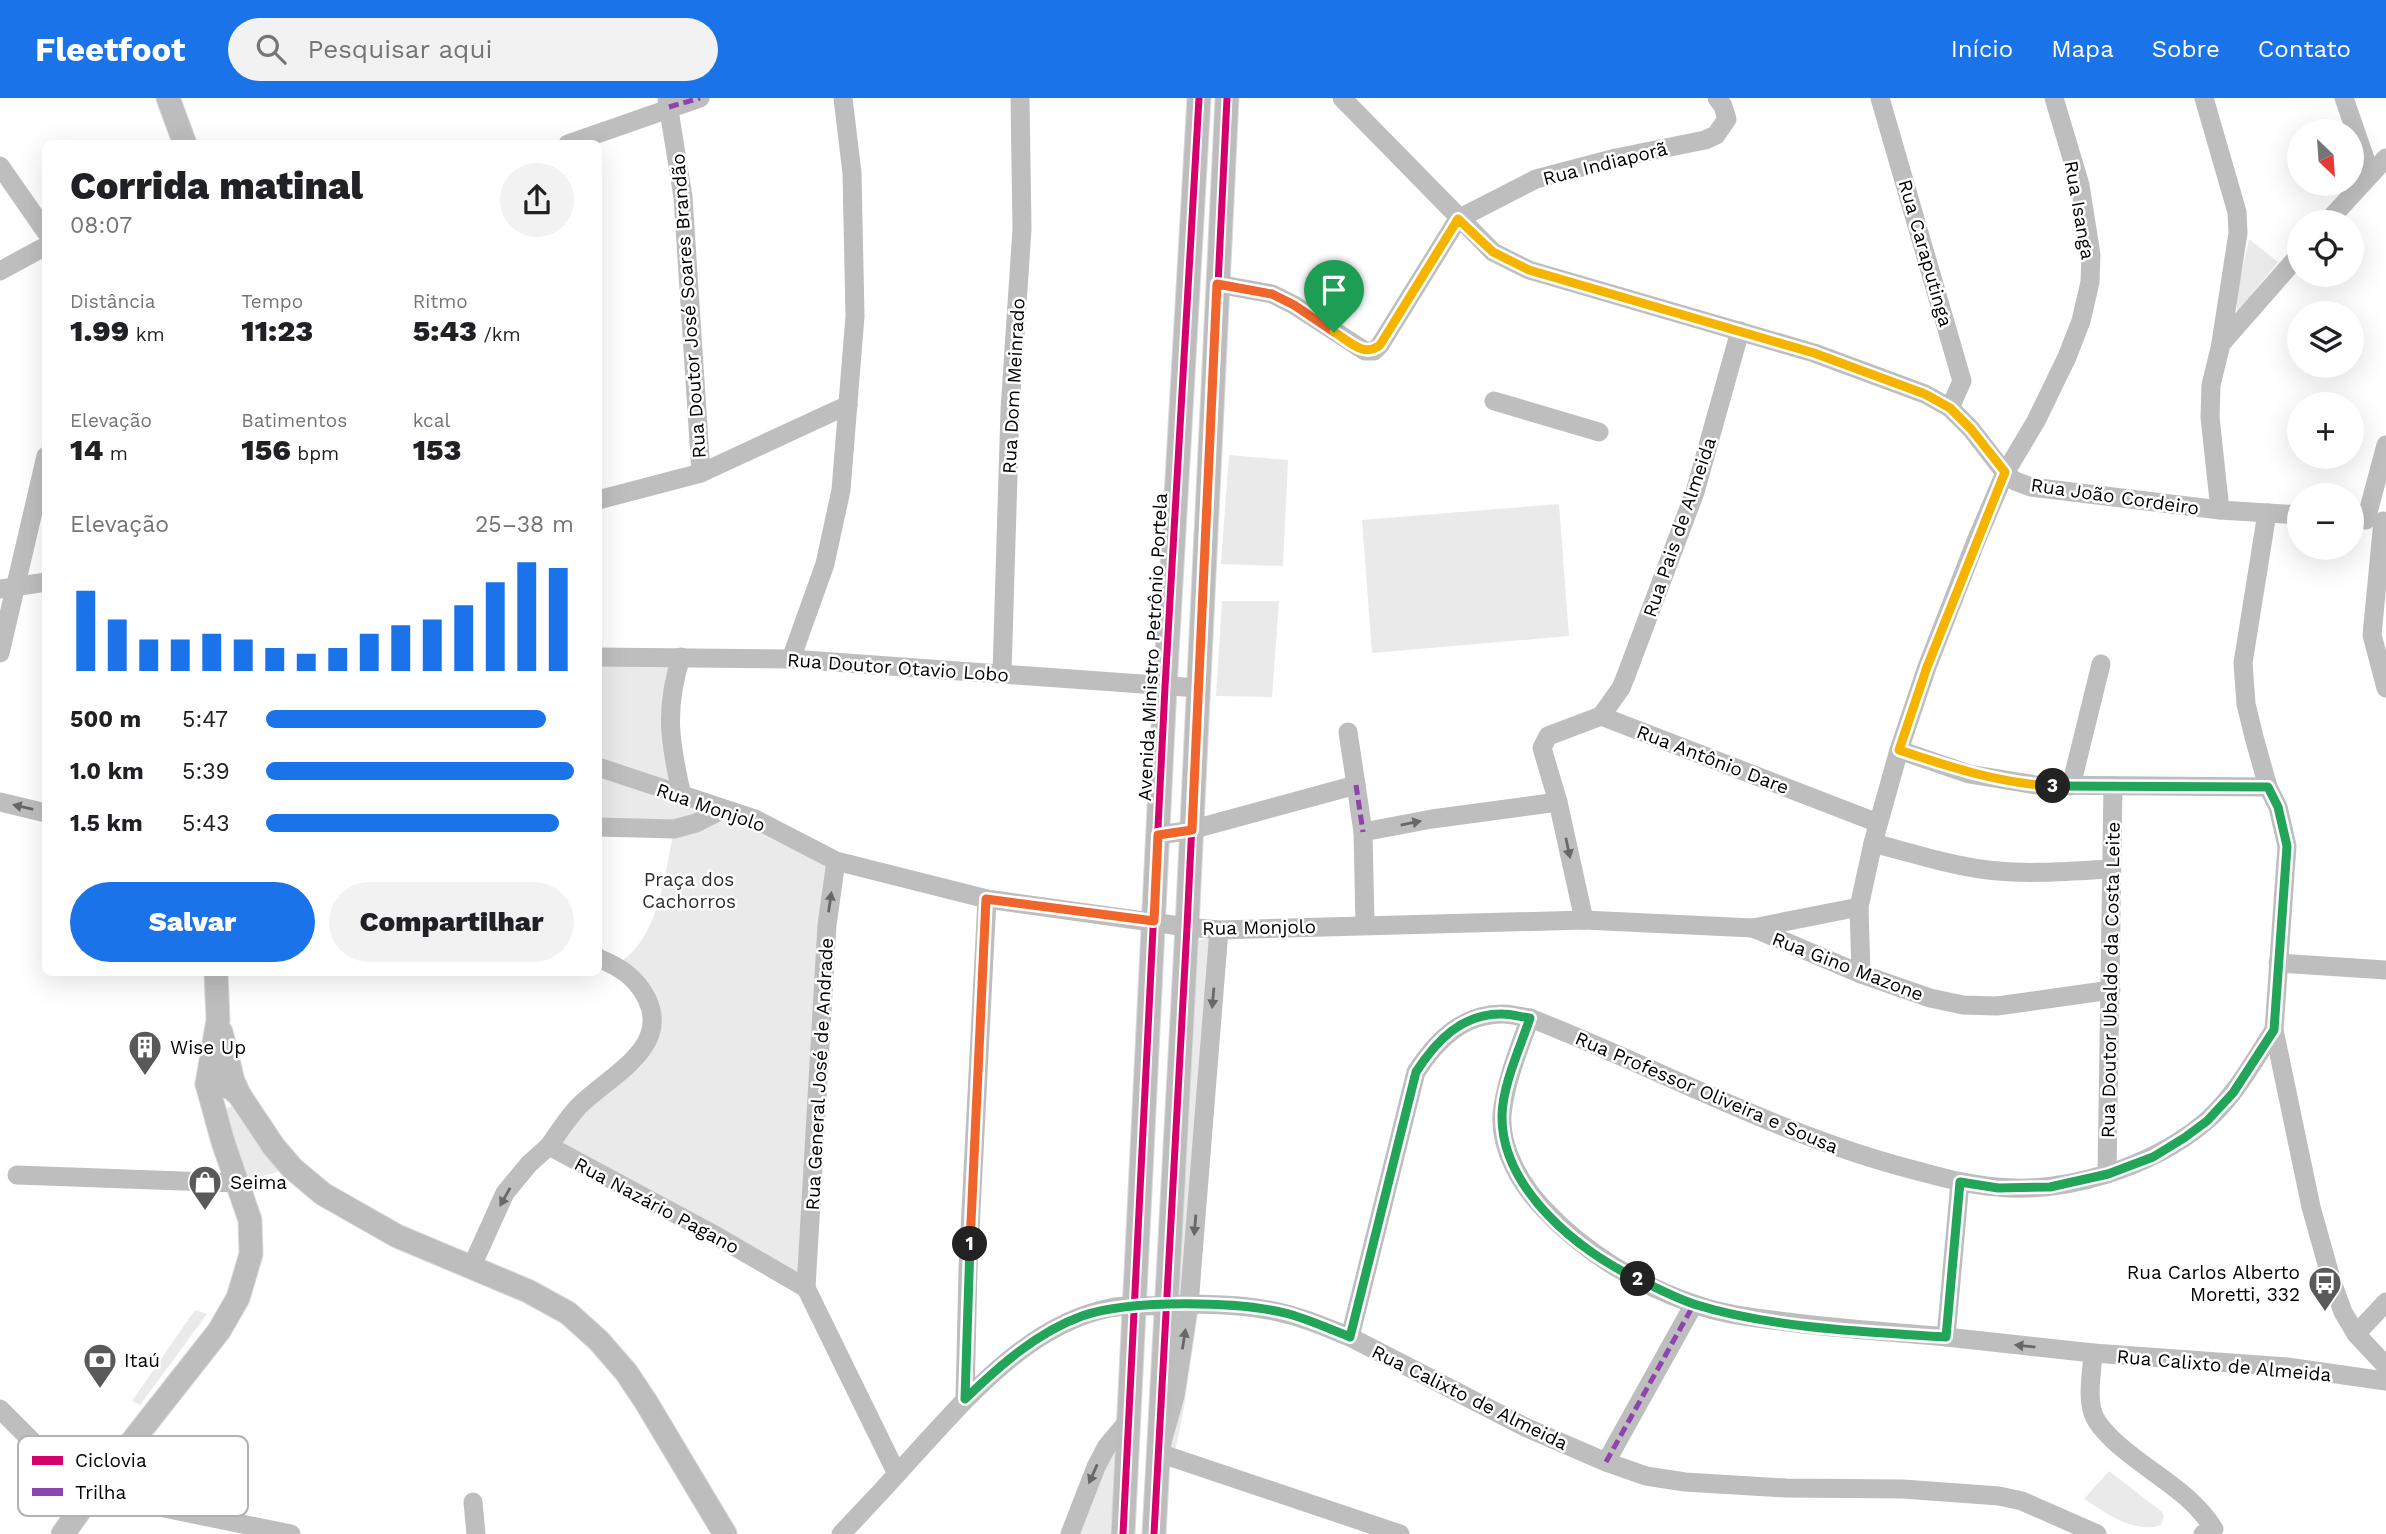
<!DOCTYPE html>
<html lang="pt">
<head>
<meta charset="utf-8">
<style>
  :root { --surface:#fff; --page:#f2f2f2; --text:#202124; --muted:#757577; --accent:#1a73e8 }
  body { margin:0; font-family:"Work Sans",sans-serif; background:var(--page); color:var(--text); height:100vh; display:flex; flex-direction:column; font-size:26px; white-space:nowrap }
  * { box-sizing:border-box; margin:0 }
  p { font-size:23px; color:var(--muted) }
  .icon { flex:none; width:38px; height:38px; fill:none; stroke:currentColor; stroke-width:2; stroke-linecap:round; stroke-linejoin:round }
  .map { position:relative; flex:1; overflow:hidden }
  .side { position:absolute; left:42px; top:42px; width:560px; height:836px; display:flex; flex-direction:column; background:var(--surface); border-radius:10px; box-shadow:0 7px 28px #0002 }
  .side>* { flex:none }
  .needle { width:46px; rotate:155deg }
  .buttons { position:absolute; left:2287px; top:21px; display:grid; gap:14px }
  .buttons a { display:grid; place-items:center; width:77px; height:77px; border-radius:50%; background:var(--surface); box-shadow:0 7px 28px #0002; font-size:35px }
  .pin { position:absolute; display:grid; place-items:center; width:60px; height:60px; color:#fff; margin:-72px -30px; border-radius:50% 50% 50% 0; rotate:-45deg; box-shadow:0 0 7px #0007 }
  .pin .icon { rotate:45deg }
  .km { position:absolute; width:35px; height:35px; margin:-18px; border-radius:50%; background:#222; color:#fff; font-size:19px; line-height:35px; text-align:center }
  .round { display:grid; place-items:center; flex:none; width:74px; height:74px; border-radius:37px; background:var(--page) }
  .headline { display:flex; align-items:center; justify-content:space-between; height:119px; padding:0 28px }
  h1 { font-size:38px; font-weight:800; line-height:52px }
  .stats { display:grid; grid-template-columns:repeat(3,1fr); gap:10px; height:119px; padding:7px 28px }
  .stats div { display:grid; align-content:center }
  .stats b { font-size:30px; font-weight:800 }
  .stats small { font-size:19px; font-weight:400 }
  .stats p { font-size:19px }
  .chart { height:196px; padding:14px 28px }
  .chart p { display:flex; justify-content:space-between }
  .chart svg { width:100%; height:126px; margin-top:7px; stroke:var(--accent); stroke-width:6 }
  .primary-button { display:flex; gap:14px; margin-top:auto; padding:14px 28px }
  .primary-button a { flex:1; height:80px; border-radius:42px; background:var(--accent); color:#fff; font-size:28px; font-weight:800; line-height:80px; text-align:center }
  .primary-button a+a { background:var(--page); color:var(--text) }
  ul { padding:0 28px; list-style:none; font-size:23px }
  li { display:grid; grid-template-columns:112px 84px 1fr; align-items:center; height:52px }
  li i { height:18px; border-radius:9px; background:var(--accent) }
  header { display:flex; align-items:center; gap:42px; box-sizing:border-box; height:98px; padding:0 35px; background:var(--accent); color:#fff }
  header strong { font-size:33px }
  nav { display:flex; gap:38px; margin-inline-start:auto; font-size:24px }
  .search { width:490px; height:63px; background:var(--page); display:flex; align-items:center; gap:18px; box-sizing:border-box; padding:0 24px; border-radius:38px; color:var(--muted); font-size:26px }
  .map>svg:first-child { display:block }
</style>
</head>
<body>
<header>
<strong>Fleetfoot</strong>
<div class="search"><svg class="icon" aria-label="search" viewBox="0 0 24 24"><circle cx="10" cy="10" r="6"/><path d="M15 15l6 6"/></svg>Pesquisar aqui</div>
<nav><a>Início</a><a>Mapa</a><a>Sobre</a><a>Contato</a></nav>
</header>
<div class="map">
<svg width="2386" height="1436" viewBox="0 0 2386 1436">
  <rect width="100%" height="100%" fill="#fff"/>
  <g fill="#eaeaea">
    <polygon points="2249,141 2278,164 2237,215 2237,194"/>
    <polygon points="1229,357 1288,362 1283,468 1221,466"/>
    <polygon points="1559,406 1569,538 1372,555 1362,422"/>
    <polygon points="1222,503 1279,503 1272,599 1216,598"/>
    <path d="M681,559l-9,29 10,109 154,66 -30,427 -257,-142 82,-84 20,-54 -36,-43c44,-22 50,-93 59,-136l-75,-2v-168z"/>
    <polygon points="1218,840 1199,1209 1184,1310 1175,1353 1159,1355 1185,843"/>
    <polygon points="231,1008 240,1008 292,1070 237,1085 223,1012"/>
    <polygon points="195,1212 207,1216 140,1307 132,1303"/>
    <polygon points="1128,1323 1123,1436 1070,1436"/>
    <path d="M2109,1373l53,41 2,4 -3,9c-28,9 -55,-12 -77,-26z"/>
  </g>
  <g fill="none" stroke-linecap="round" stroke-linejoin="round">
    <defs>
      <g id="major">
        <polyline points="168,0 185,46"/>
        <polyline points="221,934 233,983 240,998"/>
        <polyline points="207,986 230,989 240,998 274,1049 292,1070 323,1096 397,1138 528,1193 568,1215 599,1243 626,1274 646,1304 725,1436"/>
        <polyline points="63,1436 97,1388 219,1233 238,1200 246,1173 251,1156 250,1122 223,1044 207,986 218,922 216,875"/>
        <polyline points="1123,1436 1165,589 1199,0"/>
        <polyline points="1154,1436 1187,829 1227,0"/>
      </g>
    </defs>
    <use href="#major" stroke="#dbdbdb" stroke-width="25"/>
    <g stroke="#bebebe" stroke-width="19">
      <polyline points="667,0 683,99 701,375"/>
      <polyline points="1342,0 1493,154 1529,172 1814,255 1925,296 1950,310 1971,331 2005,375 2015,383 2031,389 2220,412 2300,417"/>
      <polyline points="1880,0 1962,283 1950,310"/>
      <polyline points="2204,0 2237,114 2238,135 2221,245"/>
      <polyline points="2344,0 2370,75"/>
      <polyline points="568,46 700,0"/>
      <polyline points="0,68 46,134"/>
      <polyline points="2327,124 2386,60"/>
      <polyline points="0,173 46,148"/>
      <polyline points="1217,186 1272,196 1294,207 1365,253 1374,253 1380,247 1458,121 1536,81 1616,60 1705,42 1716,37 1727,21 1723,8 1717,0"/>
      <polyline points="1494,303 1599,334"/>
      <polyline points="598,402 701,375 848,307"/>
      <polyline points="2220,412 2210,319 2211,287 2221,246 2300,156"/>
      <polyline points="2267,415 2243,565 2246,606 2254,639 2268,689 2278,709 2287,748 2274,932 2311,1109 2332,1184 2343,1214 2356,1236 2386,1268"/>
      <polyline points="2366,422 2386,347"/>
      <polyline points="2383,423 2372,537 2386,590"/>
      <polyline points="0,491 46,484"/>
      <polyline points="0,555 46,358"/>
      <polyline points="598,559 791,561 1198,590"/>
      <path d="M681,559c-17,54 -11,86 1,139"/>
      <polyline points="791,561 825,466 841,392 855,218 852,75 843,0"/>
      <polyline points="1002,575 1010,312 1022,131 1020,0"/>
      <polyline points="1601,618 1621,590 1627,575 1695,394 1740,233"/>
      <polyline points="1899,652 1969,676 2036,687 2268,689"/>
      <polyline points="598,669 755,721 836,763 987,801 1187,829 1219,832 1584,822 1753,830 1859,809"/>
      <polyline points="1356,687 1363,734"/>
      <polyline points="2071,688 2101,566"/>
      <polyline points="0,704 46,715"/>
      <polyline points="598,729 674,731 696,725 724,711"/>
      <polyline points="1158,737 1187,733 1356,687 1348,634"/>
      <path d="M1873,745c38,10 76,22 115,27 40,5 82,1 123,-1"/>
      <polyline points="1584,822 1558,704 1542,650 1548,638 1601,618 1878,725"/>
      <polyline points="1365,827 1363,734 1432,721 1558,704"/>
      <polyline points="1753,830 1861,876 1930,900 1963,907 1997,908 2111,892"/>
      <polyline points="1219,832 1189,1206 1175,1298 1159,1355 1400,1436"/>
      <path d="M598,860c22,9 38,19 49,41 24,50 -40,78 -69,108 -11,12 -20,26 -29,39l164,88 93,54 91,186"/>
      <polyline points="2278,865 2386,872"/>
      <polyline points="1861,876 1859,809 1873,745 1899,652 1927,569 1976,443 2005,375 2036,323 2067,259 2081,223 2090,184 2091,157 2080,87 2054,0"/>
      <path d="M1530,920c-11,31 -25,64 -28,97 -2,34 19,70 42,94 40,43 94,76 150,95 30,11 63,14 94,18 52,7 105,10 158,15 49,5 98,11 147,16"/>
      <polyline points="2107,1076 2113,688"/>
      <polyline points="17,1077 237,1085"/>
      <polyline points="471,1170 505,1095 529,1066 549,1048"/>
      <polyline points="806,1190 827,827 836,763"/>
      <polyline points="2356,1236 2386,1204"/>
      <path d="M1350,1239l66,-265c20,-31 46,-58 87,-58 8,0 18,3 27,4 128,50 250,118 384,152 27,7 54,15 83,17 69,7 154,-20 207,-64 30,-25 49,-61 70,-93"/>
      <polyline points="1946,1239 1960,1084"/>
      <polyline points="965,1301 968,1171 987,801"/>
      <polyline points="0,1311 56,1367 91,1395 291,1436"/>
      <polyline points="1606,1364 1694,1206"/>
      <polyline points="473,1404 476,1436"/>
      <path d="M841,1436c26,-27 51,-54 76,-82 52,-57 113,-128 193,-144 18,-4 39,-1 58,-3 39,-2 84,-1 122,10 20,5 40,14 60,22l175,90 81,35 40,14 39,6 101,6 117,1 96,7 23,5 75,33"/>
      <polyline points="1070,1436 1096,1369 1107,1348 1128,1323"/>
      <path d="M2203,1436l11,-5c-25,-40 -69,-58 -102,-90 -6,-6 -13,-13 -17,-21 -9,-18 -3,-45 -2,-65l194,14 99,14"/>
    </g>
    <use href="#major" stroke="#bdbdbd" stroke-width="23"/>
    <g stroke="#8e44ad" stroke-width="5" stroke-dasharray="10 5" stroke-linecap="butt">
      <polyline points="669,9 700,0"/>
      <polyline points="1356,687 1363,734"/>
      <polyline points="1946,1239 1960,1084"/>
      <polyline points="1606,1364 1694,1206"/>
    </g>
    <defs>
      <g id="cycleway">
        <polyline points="1123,1436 1165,589 1199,0"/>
        <polyline points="1154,1436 1187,829 1227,0"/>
      </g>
    </defs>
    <use href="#cycleway" stroke="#fff" stroke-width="11"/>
    <use href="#cycleway" stroke="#d6006c" stroke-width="7"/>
  </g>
  <defs><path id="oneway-solid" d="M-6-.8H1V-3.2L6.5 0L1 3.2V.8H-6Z" transform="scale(1.75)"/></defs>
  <g fill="#686868">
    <use href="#oneway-solid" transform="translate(23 709) rotate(-167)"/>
    <use href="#oneway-solid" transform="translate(1411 725) rotate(-11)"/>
    <use href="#oneway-solid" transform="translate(1568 750) rotate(78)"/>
    <use href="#oneway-solid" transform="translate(830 804) rotate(-82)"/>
    <use href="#oneway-solid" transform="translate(1213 900) rotate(95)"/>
    <use href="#oneway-solid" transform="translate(505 1099) rotate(119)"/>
    <use href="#oneway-solid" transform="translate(1195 1127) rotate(95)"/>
    <use href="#oneway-solid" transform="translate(1184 1241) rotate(-81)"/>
    <use href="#oneway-solid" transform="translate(2025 1248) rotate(-174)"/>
    <use href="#oneway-solid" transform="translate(1093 1376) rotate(114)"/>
  </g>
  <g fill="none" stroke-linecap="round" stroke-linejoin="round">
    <defs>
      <polyline id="split-1" points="970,1146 986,801 1154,823 1158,737 1192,732 1217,186 1272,196 1294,207 1334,234"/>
      <path id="split-2" d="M970,1146l-5,155c33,-32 72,-67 117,-83 48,-17 158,-15 207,-2 21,6 41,15 61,23l66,-265c20,-31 46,-59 87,-58 8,0 18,3 27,4 -10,30 -28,68 -28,99 0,72 77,135 136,162"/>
      <path id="split-3" d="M1638,1181c19,9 39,20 59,26 75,23 170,27 249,32l14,-155 38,6 52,-1 58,-13 45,-17 31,-19 23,-17 26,-28 41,-63 13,-184 -9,-39 -10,-20 -215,-1"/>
      <path id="split-4" d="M1334,234c15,9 30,26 46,13l78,-126 35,33 36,18 285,83 111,41 25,14 21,21 34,43 -78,195 -28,83c51,17 99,33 154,36"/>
    </defs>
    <use href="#split-1" stroke="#fff" stroke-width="14"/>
    <use href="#split-2" stroke="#fff" stroke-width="14"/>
    <use href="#split-3" stroke="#fff" stroke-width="14"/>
    <use href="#split-4" stroke="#fff" stroke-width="14"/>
    <use href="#split-1" stroke="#f0652b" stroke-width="9"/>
    <use href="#split-2" stroke="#22a559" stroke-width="9"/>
    <use href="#split-3" stroke="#22a559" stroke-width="9"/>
    <use href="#split-4" stroke="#f5b400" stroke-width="9"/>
  </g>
  <defs>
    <symbol id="building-pin" viewBox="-11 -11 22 30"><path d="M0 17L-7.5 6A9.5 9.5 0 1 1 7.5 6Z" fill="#595959" stroke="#fff"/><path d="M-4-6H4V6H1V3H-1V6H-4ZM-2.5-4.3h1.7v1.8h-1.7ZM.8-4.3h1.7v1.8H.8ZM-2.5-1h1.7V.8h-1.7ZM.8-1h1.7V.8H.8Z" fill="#fff"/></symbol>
    <symbol id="shop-pin" viewBox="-11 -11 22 30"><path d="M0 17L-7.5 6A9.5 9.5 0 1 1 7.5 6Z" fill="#595959" stroke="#fff"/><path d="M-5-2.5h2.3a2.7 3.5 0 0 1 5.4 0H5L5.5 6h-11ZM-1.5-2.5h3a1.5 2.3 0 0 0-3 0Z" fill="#fff"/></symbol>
    <symbol id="bus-pin" viewBox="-11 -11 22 30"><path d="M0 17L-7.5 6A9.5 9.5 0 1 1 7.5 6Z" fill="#595959" stroke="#fff"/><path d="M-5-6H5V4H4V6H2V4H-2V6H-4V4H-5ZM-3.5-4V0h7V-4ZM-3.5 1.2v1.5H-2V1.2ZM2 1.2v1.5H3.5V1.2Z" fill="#fff"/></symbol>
    <symbol id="bank-pin" viewBox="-11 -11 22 30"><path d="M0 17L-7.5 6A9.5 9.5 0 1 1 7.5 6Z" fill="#595959" stroke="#fff"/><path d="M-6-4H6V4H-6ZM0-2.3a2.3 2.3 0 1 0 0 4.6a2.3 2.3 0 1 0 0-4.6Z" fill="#fff"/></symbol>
  </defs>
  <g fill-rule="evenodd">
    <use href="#building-pin" x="126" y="930" width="38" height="52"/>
    <use href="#shop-pin" x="186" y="1065" width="38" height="52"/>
    <use href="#bus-pin" x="2306" y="1166" width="38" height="52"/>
    <use href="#bank-pin" x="81" y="1243" width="38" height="52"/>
  </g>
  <g text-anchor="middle" stroke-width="5" stroke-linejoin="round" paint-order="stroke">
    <g font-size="19" fill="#000" stroke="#fff">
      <text transform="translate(1605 65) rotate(-14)" y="7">Rua Indiaporã</text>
      <text transform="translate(2080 112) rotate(80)" y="7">Rua Isanga</text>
      <text transform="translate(1926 155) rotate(74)" y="7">Rua Caraputinga</text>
      <text transform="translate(688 208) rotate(-94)" y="7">Rua Doutor José Soares Brandão</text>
      <text transform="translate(1013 288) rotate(-87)" y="7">Rua Dom Meinrado</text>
      <text transform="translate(2115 398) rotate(8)" y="7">Rua João Cordeiro</text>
      <text transform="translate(1679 429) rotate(-71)" y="7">Rua Pais de Almeida</text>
      <text transform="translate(1152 549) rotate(-87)" y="7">Avenida Ministro Petrônio Portela</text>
      <text transform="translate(898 569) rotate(4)" y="7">Rua Doutor Otavio Lobo</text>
      <text transform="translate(1713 661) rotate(21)" y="7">Rua Antônio Dare</text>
      <text transform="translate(711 709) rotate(19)" y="7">Rua Monjolo</text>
      <text transform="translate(1259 829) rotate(-1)" y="7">Rua Monjolo</text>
      <text transform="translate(1848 868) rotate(21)" y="7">Rua Gino Mazone</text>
      <text transform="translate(2110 882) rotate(-89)" y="7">Rua Doutor Ubaldo da Costa Leite</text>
      <text transform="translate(819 976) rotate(-87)" y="7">Rua General José de Andrade</text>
      <text transform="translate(1707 994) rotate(23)" y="7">Rua Professor Oliveira e Sousa</text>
      <text transform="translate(657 1107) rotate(28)" y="7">Rua Nazário Pagano</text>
      <text transform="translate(2224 1267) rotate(5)" y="7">Rua Calixto de Almeida</text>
      <text transform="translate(1470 1299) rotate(26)" y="7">Rua Calixto de Almeida</text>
    </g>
    <g font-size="19" fill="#2f2f2f" stroke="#fff">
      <text x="689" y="788">Praça dos<tspan x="689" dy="22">Cachorros</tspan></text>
    </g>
    <g font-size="19" fill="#000" stroke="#fff" text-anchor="start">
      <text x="170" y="956">Wise Up</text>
      <text x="230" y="1091">Seima</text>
      <text x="2300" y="1181" text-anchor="end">Rua Carlos Alberto<tspan x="2300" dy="22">Moretti, 332</tspan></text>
      <text x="124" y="1269">Itaú</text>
    </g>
  </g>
  <rect x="18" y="1338" width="230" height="80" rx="10" fill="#fff" stroke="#b2b2b2" stroke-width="2"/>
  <rect x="32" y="1358" width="31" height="9" fill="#d6006c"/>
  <rect x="32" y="1390" width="31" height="8" fill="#8e44ad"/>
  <g font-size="19" fill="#000">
    <text x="75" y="1369">Ciclovia</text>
    <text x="75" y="1401">Trilha</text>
  </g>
</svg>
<div class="buttons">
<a><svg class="needle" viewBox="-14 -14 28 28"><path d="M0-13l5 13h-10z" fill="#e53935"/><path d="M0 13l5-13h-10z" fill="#757577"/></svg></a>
<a><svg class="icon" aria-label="locate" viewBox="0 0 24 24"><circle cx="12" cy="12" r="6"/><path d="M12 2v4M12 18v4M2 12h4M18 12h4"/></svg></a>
<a><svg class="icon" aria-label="layers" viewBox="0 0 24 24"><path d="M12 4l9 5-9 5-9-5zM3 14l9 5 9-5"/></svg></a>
<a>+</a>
<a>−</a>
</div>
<div class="pin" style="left:1334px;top:234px;background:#1e9e55"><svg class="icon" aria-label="arrive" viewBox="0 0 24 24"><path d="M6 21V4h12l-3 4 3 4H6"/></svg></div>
<b class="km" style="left:970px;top:1146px">1</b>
<b class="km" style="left:1638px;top:1181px">2</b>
<b class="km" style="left:2053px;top:688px">3</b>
<section class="side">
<div class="headline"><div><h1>Corrida matinal</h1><p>08:07</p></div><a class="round"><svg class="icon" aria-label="share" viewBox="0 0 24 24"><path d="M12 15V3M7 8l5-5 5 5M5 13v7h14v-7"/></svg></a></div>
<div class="stats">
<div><p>Distância</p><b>1.99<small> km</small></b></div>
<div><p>Tempo</p><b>11:23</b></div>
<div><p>Ritmo</p><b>5:43<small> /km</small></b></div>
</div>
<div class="stats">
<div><p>Elevação</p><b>14<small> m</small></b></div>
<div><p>Batimentos</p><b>156<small> bpm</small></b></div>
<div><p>kcal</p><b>153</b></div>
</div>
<div class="chart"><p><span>Elevação</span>25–38 m</p>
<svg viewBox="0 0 160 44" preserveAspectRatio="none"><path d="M5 44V16M15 44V26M25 44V33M35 44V33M45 44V31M55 44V33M65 44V36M75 44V38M85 44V36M95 44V31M105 44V28M115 44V26M125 44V21M135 44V13M145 44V6M155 44V8"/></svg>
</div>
<ul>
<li><b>500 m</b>5:47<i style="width:91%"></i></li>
<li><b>1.0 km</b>5:39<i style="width:100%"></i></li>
<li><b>1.5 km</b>5:43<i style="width:95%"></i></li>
</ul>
<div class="primary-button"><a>Salvar</a><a>Compartilhar</a></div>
</section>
</div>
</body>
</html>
